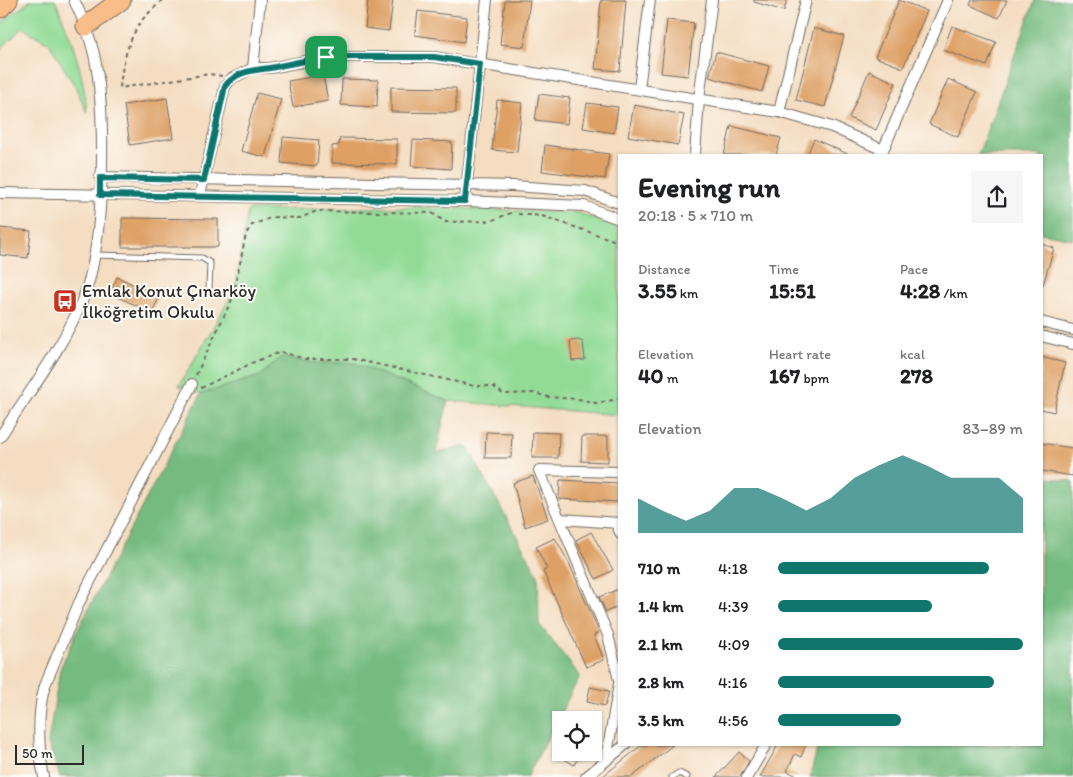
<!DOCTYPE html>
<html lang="en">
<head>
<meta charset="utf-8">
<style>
  :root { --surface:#fff; --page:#f6f6f6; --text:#202124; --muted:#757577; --accent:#0f766e }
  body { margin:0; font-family:Itim,sans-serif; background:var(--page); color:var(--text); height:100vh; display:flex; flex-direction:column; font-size:19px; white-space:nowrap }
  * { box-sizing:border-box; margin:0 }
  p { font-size:16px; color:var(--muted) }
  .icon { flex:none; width:28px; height:28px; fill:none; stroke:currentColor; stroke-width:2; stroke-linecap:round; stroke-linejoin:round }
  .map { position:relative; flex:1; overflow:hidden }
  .panel { position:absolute; left:618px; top:154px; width:425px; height:592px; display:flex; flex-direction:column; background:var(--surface); border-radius:0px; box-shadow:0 1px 4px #0004 }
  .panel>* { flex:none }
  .fabs { position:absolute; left:552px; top:711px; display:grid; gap:10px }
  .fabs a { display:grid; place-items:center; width:50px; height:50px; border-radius:0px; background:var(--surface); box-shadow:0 1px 4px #0004; font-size:25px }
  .scale { position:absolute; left:15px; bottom:12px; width:69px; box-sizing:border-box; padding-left:5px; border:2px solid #2b2b2b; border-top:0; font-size:14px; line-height:18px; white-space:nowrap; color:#2b2b2b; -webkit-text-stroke:4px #fdfcf7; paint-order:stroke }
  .pin { position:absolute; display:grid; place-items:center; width:42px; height:42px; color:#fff; margin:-21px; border-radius:10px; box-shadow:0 2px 8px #0006 }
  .round { display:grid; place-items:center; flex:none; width:52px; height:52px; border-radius:0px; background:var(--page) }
  .headline { display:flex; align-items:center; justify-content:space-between; height:85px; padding:0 20px }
  h1 { font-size:28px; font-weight:700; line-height:38px }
  .stats { display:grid; grid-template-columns:repeat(3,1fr); gap:8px; height:85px; padding:5px 20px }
  .stats div { display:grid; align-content:center }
  .stats b { font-size:21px; font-weight:700 }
  .stats small { font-size:14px; font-weight:400 }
  .stats p { font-size:14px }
  .chart { height:140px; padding:10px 20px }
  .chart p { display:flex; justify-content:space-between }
  .chart svg { width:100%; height:90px; margin-top:5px; fill:var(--accent); opacity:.7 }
  ul { padding:0 20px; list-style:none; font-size:16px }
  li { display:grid; grid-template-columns:80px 60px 1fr; align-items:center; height:38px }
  li i { height:12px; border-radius:6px; background:var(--accent) }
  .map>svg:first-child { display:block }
</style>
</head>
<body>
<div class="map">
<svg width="1073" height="777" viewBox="0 0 1073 777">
  <rect width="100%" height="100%" fill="#fdfcf7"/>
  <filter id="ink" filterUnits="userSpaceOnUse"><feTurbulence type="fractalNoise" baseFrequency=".02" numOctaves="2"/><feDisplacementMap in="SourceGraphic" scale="10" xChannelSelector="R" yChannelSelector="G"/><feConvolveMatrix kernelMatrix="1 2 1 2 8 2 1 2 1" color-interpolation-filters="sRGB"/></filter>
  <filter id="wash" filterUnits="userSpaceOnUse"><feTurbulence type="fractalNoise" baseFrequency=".0096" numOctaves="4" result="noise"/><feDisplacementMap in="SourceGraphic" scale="20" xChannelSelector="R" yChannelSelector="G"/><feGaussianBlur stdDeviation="1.12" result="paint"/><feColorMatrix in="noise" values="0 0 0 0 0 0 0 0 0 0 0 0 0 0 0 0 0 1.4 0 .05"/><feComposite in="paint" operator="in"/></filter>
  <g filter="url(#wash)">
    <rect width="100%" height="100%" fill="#f4ddc1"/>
    <g fill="#92db96" stroke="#5e8360">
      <path d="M31,0h24c16,37 29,72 32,113l-11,-25 -27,-45 -27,-15 -22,22v-26z"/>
      <polygon points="421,207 579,213 619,228 619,415 448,401 355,363 314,363 281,357 260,376 201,394 179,386 235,289 248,210"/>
    </g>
    <g fill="#75bb7f" stroke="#507355">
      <polygon points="1035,0 1073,0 1073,239 1041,233 1041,155 978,155"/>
      <polygon points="281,357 314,363 355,363 448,401 436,453 467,446 538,575 539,624 580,676 527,777 60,777 48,743 60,669 80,625 201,394 260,376"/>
      <polygon points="1041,477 1073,481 1073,777 810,777 818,745 1041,745"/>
    </g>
    <g id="blocks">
      <g fill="#dea065">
        <polygon points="368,0 393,0 389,31 365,28"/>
        <polygon points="505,0 530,0 524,47 500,44"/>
        <polygon points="601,0 626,0 620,71 595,69"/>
        <polygon points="754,0 787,0 784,11 754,2"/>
        <polygon points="899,0 927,11 903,68 875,57"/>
        <polygon points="972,0 1007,0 999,18 970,5"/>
        <polygon points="418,11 467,17 464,42 415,35"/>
        <polygon points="667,20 694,23 688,76 661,73"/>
        <polygon points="952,26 996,42 987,66 943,50"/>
        <polygon points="814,28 844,36 825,107 796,100"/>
        <polygon points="716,52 769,66 762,92 709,77"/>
        <polygon points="869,71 896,83 876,130 849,118"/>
        <polygon points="323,75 328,101 293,107 288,81"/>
        <polygon points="342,79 378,80 377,107 341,105"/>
        <polygon points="948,79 977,92 958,137 929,124"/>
        <polygon points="391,87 456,88 456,113 391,112"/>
        <polygon points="257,93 281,99 265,157 241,151"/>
        <polygon points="539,94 570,98 567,124 535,120"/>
        <polygon points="167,98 173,138 130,145 124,105"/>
        <polygon points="497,100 522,103 517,152 492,150"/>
        <polygon points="587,103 618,107 614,133 583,128"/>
        <polygon points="634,105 684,115 678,145 628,136"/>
        <polygon points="731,126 781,138 776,155 724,155"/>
        <polygon points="283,137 319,140 317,166 281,163"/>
        <polygon points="340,138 397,139 397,164 332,163 332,146 339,145"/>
        <polygon points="814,139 850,155 807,155"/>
        <polygon points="413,140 452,142 451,169 411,166"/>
        <polygon points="545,145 609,154 605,179 542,171"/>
        <polygon points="122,218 218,219 218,247 122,247"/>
        <polygon points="0,228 31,231 28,258 0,255"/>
        <polygon points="1041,244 1054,248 1043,285 1041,285"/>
        <polygon points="117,277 160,296 152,312 110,294"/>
        <polygon points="578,340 583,342 585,360 572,361 570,341"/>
        <polygon points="1041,357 1065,363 1054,412 1041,409"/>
        <polygon points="486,432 512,433 511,458 485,458"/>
        <polygon points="533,432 559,433 558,458 532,458"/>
        <polygon points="582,436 608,436 608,462 581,461"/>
        <polygon points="1041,443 1073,448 1073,476 1041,471"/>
        <polygon points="533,476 548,519 525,527 513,483"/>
        <polygon points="560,480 619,483 619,502 559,499"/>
        <polygon points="591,532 613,570 596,579 576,540"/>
        <polygon points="555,538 569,563 599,632 594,635 604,660 586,667 543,571 547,569 536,547"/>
        <polygon points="619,589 619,606 606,612 599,597"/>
        <polygon points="590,687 609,691 605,706 587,702"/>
        <polygon points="642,745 673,745 632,777 602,777"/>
        <polygon points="778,745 806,745 801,757 795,754 787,771 799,777 760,777"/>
        <polygon points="553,752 581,752 574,765"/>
        <polygon points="739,752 749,761 740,777 716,777"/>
      </g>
    </g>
  </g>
  <g filter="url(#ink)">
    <use href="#blocks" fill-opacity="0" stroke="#716960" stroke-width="1"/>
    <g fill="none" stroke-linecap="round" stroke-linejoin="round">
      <defs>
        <g id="service">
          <polyline points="94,255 202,258 210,263 209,289"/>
          <polyline points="613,523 619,536"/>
          <polyline points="672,777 679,773 687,777"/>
        </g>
        <g id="minor">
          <polyline points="253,68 260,0"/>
          <polyline points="639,89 650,0"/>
          <polyline points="779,112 806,0"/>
          <polyline points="695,155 699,99 712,0"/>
          <polyline points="881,155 948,0"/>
          <polyline points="100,177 514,186 585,191 619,203"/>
          <polyline points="0,193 465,201 584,206 619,219"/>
          <polyline points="200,195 225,87 231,79 253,68 270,68 326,57 434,57 779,112 832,127 883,150"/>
          <polyline points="465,201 487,0"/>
          <polyline points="1041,322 1073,330"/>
          <polyline points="1041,336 1073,344"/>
          <path d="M0,437c28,-44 62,-88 82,-136 23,-53 24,-180 14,-237 -4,-23 -12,-43 -22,-64"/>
          <polyline points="619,472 539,470 608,635 619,680"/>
          <polyline points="561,519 619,523"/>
          <polyline points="606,760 619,684"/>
          <path d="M44,777c-6,-28 -7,-65 1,-92l34,-82 113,-219"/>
          <polyline points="586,777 625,745"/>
          <polyline points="747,777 766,745"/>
        </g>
        <g id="motorway">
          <polyline points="0,8 8,0"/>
          <polyline points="86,26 121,0"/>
        </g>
      </defs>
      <use href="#service" stroke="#716960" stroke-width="7"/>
      <use href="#minor" stroke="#716960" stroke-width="12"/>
      <use href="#motorway" stroke="#716960" stroke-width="21"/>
      <g stroke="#716960" stroke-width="2" stroke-dasharray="4 4" stroke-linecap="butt">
        <path d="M162,0c-7,8 -17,15 -22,23 -13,20 -18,42 -20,65l89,-14 13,2"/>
        <polyline points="518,214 542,216 619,242"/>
        <polyline points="196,375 233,297 246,234 252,225 273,217 300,218 317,211 432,213 445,222 490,221 511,213"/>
        <polyline points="201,388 256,361 281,352 305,359 353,359 475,386 493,386 503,394 534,393 548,397 578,399 596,403 619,399"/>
      </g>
      <use href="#service" stroke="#fff" stroke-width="5"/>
      <use href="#minor" stroke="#fff" stroke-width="10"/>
      <use href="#motorway" stroke="#f8bd88" stroke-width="19"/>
    </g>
  </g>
  <g fill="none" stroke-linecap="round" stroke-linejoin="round" filter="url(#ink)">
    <defs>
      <path id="route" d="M326,57h108l46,7 -15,137 -365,-6v-17l104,2 21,-94c14,-17 30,-15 50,-19 17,-4 34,-7 51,-10z"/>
    </defs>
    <use href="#route" stroke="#fff" stroke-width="10"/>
    <use href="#route" stroke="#0f766e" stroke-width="6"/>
  </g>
  <defs>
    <symbol id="bus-square" viewBox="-11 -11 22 22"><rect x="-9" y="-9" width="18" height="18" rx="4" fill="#c8321e" stroke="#fdfcf7"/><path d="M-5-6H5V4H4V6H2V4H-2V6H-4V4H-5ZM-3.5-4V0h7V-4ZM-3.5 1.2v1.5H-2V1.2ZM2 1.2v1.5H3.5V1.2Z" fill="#fff"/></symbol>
  </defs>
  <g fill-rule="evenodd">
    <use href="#bus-square" x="51" y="287" width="28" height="28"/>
  </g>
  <g text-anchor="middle" stroke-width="4" stroke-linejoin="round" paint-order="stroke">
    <g font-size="18" fill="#2b2b2b" stroke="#fdfcf7" text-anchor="start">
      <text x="82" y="297">Emlak Konut Çınarköy<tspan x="82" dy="21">İlköğretim Okulu</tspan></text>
    </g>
  </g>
</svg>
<div class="fabs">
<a><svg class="icon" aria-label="locate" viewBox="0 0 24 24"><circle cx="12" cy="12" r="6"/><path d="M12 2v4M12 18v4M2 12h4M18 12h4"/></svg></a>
</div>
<div class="scale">50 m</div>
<div class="pin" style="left:326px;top:57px;background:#1e9e55"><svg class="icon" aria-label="arrive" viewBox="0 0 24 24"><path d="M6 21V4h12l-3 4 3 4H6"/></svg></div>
<section class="panel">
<div class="headline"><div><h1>Evening run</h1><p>20:18 · 5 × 710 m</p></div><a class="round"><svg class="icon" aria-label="share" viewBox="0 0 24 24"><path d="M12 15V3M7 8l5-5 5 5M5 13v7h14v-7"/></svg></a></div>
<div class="stats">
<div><p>Distance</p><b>3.55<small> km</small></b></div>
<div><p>Time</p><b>15:51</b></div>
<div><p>Pace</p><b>4:28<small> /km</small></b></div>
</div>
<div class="stats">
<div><p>Elevation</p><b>40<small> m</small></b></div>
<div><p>Heart rate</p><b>167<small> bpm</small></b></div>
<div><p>kcal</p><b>278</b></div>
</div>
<div class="chart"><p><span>Elevation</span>83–89 m</p>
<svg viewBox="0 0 160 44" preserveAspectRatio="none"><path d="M0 44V27L10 33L20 38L30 33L40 22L50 22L60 27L70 33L80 27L90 17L100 11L110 6L120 11L130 17L140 17L150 17L160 27V44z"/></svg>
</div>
<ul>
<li><b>710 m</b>4:18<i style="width:86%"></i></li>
<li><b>1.4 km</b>4:39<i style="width:63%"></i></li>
<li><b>2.1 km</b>4:09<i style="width:100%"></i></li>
<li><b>2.8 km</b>4:16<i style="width:88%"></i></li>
<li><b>3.5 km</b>4:56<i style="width:50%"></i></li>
</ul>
</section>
</div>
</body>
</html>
